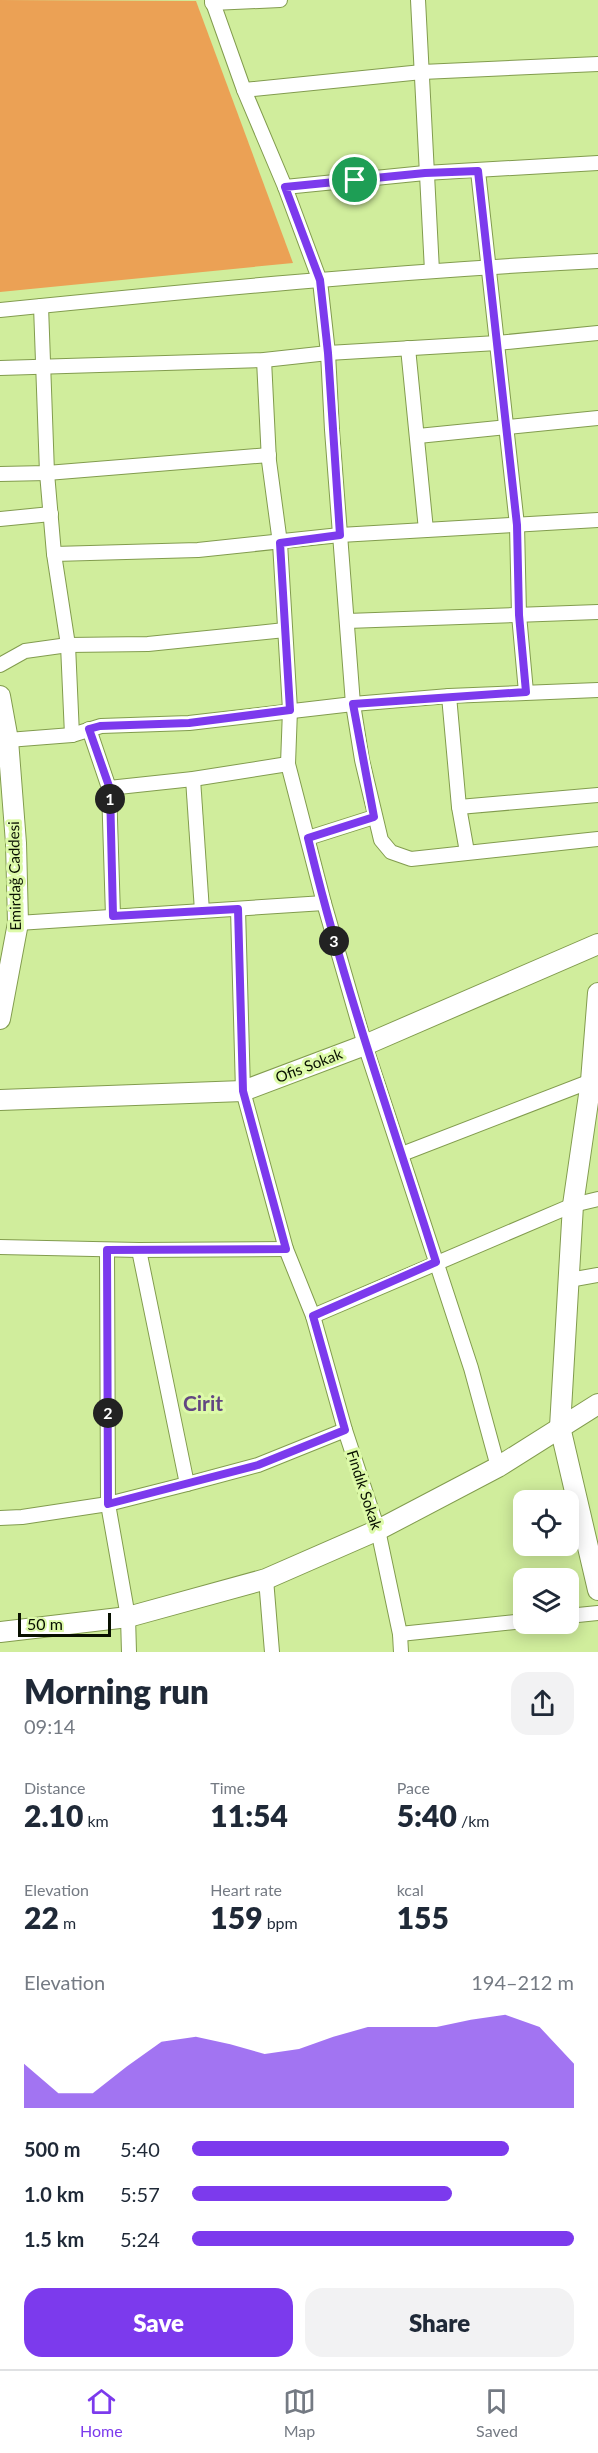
<!DOCTYPE html>
<html lang="en">
<head>
<meta charset="utf-8">
<style>
  :root { --surface:#fff; --page:#f2f2f3; --text:#1f2937; --muted:#747a83; --line:#e0e1e3; --accent:#7c3aed }
  body { margin:0; font-family:Lato,sans-serif; background:var(--page); color:var(--text); height:100vh; display:flex; flex-direction:column; font-size:22px; white-space:nowrap }
  * { box-sizing:border-box; margin:0 }
  p { font-size:20px; color:var(--muted) }
  .icon { flex:none; width:33px; height:33px; fill:none; stroke:currentColor; stroke-width:2; stroke-linecap:round; stroke-linejoin:round }
  .map { position:relative; height:1652px; overflow:hidden }
  .side { display:flex; flex-direction:column; background:var(--surface); flex:1 }
  .side>* { flex:none }
  .fabs { position:absolute; left:513px; top:1490px; display:grid; gap:12px }
  .fabs a { display:grid; place-items:center; width:66px; height:66px; border-radius:12px; background:var(--surface); box-shadow:0 3px 15px #0003; font-size:30px }
  .scale { position:absolute; left:18px; bottom:15px; width:93px; box-sizing:border-box; padding-left:6px; border:3px solid #081000; border-top:0; font-size:16px; line-height:21px; white-space:nowrap; color:#081000; -webkit-text-stroke:4px #ddfaa9; paint-order:stroke }
  .pin { position:absolute; display:grid; place-items:center; width:51px; height:51px; color:#fff; margin:-26px; border:3px solid #fff; border-radius:50%; box-shadow:0 2px 6px #0007 }
  .km { position:absolute; width:30px; height:30px; margin:-15px; border-radius:50%; background:#222; color:#fff; font-size:16px; line-height:30px; text-align:center }
  .round { display:grid; place-items:center; flex:none; width:63px; height:63px; border-radius:18px; background:var(--page) }
  .overview { display:flex; align-items:center; justify-content:space-between; height:102px; padding:0 24px }
  h1 { font-size:33px; font-weight:800; line-height:45px }
  .stats { display:grid; grid-template-columns:repeat(3,1fr); gap:9px; height:102px; padding:6px 24px }
  .stats div { display:grid; align-content:center }
  .stats b { font-size:30px; font-weight:800 }
  .stats small { font-size:16px; font-weight:400 }
  .stats p { font-size:16px }
  .chart { height:168px; padding:12px 24px }
  .chart p { display:flex; justify-content:space-between }
  .chart svg { width:100%; height:108px; margin-top:6px; fill:var(--accent); opacity:.7 }
  .action { display:flex; gap:12px; margin-top:auto; padding:12px 24px }
  .action a { flex:1; height:69px; border-radius:18px; background:var(--accent); color:#fff; font-size:24px; font-weight:800; line-height:69px; text-align:center }
  .action a+a { background:var(--page); color:var(--text) }
  ul { padding:0 24px; list-style:none; font-size:20px }
  li { display:grid; grid-template-columns:96px 72px 1fr; align-items:center; height:45px }
  li i { height:15px; border-radius:8px; background:var(--accent) }
  .menu { display:flex; justify-content:space-around; align-items:center; height:84px; border-top:2px solid var(--line); background:var(--surface); font-size:16px; color:var(--muted) }
  .menu a { display:grid; justify-items:center; gap:3px }
  .menu .current { color:var(--accent) }
  .map>svg:first-child { display:block }
</style>
</head>
<body>
<div class="map">
<svg width="598" height="1652" viewBox="0 0 598 1652">
  <rect width="100%" height="100%" fill="#d0ed9c"/>
  <polygon fill="#eba155" points="0,0 196,1 293,263 0,292"/>
  <g fill="none" stroke-linecap="round" stroke-linejoin="round">
    <defs>
      <g id="street">
        <polyline points="212,0 244,90 285,187 320,281 328,353 332,430 353,704 362,760 381,840 391,852 411,859 598,839"/>
        <polyline points="418,0 432,271"/>
        <polyline points="212,3 280,0"/>
        <polyline points="244,90 422,72 598,64"/>
        <polyline points="478,171 517,525 519,615 526,692"/>
        <polyline points="285,187 425,173 598,163"/>
        <polyline points="41,306 47,473 54,554 68,645 72,735"/>
        <path d="M0,310c199,-20 398,-39 598,-49"/>
        <polyline points="408,348 426,530"/>
        <polyline points="264,360 269,461 280,543 290,710 288,764 324,903 365,1045 471,1368 498,1467"/>
        <polyline points="0,368 264,360 328,353 497,343 598,333"/>
        <polyline points="418,436 598,418"/>
        <polyline points="0,474 47,473 269,455"/>
        <polyline points="0,519 51,514"/>
        <polyline points="54,554 198,550 340,535 598,520"/>
        <polyline points="347,621 598,612"/>
        <polyline points="0,665 25,651 68,645 148,644 285,630"/>
        <polyline points="449,696 459,807 467,852"/>
        <polyline points="89,729 109,788 113,916"/>
        <polyline points="8,740 72,735 101,726 189,723 353,704 449,696 598,690"/>
        <polyline points="193,779 202,911"/>
        <polyline points="109,788 193,779 288,764"/>
        <polyline points="459,807 598,795"/>
        <polyline points="308,838 374,817"/>
        <polyline points="238,909 243,1091 286,1249 313,1316 345,1430 378,1530 400,1634 401,1652"/>
        <polyline points="18,923 324,903"/>
        <polyline points="402,1154 591,1081"/>
        <polyline points="0,1247 139,1250 286,1249"/>
        <polyline points="107,1250 108,1504 128,1617 129,1652"/>
        <polyline points="139,1250 187,1484"/>
        <polyline points="569,1280 598,1275"/>
        <polyline points="313,1316 573,1205 598,1199"/>
        <polyline points="0,1518 22,1517 108,1504 187,1484 258,1465 345,1430"/>
        <polyline points="266,1579 272,1652"/>
        <polyline points="568,1616 598,1613"/>
        <polyline points="400,1634 524,1621"/>
      </g>
      <g id="secondary">
        <polyline points="0,696 8,740 16,843 18,923 0,1019"/>
        <polyline points="598,993 591,1081 573,1205 560,1427 598,1590"/>
        <polyline points="0,1100 243,1091 365,1045 598,944"/>
        <polyline points="0,1632 128,1617 266,1579 378,1530 498,1467 598,1404"/>
      </g>
    </defs>
    <use href="#street" stroke="#829c4e" stroke-width="16"/>
    <use href="#secondary" stroke="#829c4e" stroke-width="22"/>
    <use href="#street" stroke="#fff" stroke-width="14"/>
    <use href="#secondary" stroke="#fff" stroke-width="20"/>
  </g>
  <g fill="none" stroke-linecap="round" stroke-linejoin="round">
    <defs>
      <path id="route" d="M478,171l39,354 2,90 7,77 -173,12 21,113 -66,21c34,144 84,283 128,424l-123,54 32,114 -87,35 -150,39 -1,-254 179,-1 -43,-158 -5,-182 -125,7 -3,-127 -21,-60 11,-3 89,-3 101,-13 -10,-167 60,-8 -12,-182 -8,-73 -35,-93 140,-14z"/>
    </defs>
    <use href="#route" stroke="#fff" stroke-width="12"/>
    <use href="#route" stroke="#7c3aed" stroke-width="8"/>
  </g>
  <g text-anchor="middle" stroke-width="6" stroke-linejoin="round" paint-order="stroke">
    <g font-size="15" fill="#081000" stroke="#ddfaa9">
      <text transform="translate(15 876) rotate(-91)" y="5">Emirdağ Caddesi</text>
      <text transform="translate(309 1066) rotate(-21)" y="5">Ofis Sokak</text>
      <text transform="translate(364 1490) rotate(72)" y="5">Fındık Sokak</text>
    </g>
    <g font-size="21" font-weight="bold" fill="#624682" stroke="#ddfaa9">
      <text x="203" y="1411">Cirit</text>
    </g>
  </g>
</svg>
<div class="fabs">
<a><svg class="icon" aria-label="locate" viewBox="0 0 24 24"><circle cx="12" cy="12" r="6"/><path d="M12 2v4M12 18v4M2 12h4M18 12h4"/></svg></a>
<a><svg class="icon" aria-label="layers" viewBox="0 0 24 24"><path d="M12 4l9 5-9 5-9-5zM3 14l9 5 9-5"/></svg></a>
</div>
<div class="scale">50 m</div>
<div class="pin" style="left:355px;top:180px;background:#1e9e55"><svg class="icon" aria-label="arrive" viewBox="0 0 24 24"><path d="M6 21V4h12l-3 4 3 4H6"/></svg></div>
<b class="km" style="left:110px;top:799px">1</b>
<b class="km" style="left:108px;top:1413px">2</b>
<b class="km" style="left:334px;top:941px">3</b>
</div>
<section class="side">
<div class="overview"><div><h1>Morning run</h1><p>09:14</p></div><a class="round"><svg class="icon" aria-label="share" viewBox="0 0 24 24"><path d="M12 15V3M7 8l5-5 5 5M5 13v7h14v-7"/></svg></a></div>
<div class="stats">
<div><p>Distance</p><b>2.10<small> km</small></b></div>
<div><p>Time</p><b>11:54</b></div>
<div><p>Pace</p><b>5:40<small> /km</small></b></div>
</div>
<div class="stats">
<div><p>Elevation</p><b>22<small> m</small></b></div>
<div><p>Heart rate</p><b>159<small> bpm</small></b></div>
<div><p>kcal</p><b>155</b></div>
</div>
<div class="chart"><p><span>Elevation</span>194–212 m</p>
<svg viewBox="0 0 160 44" preserveAspectRatio="none"><path d="M0 44V26L10 38L20 38L30 27L40 17L50 15L60 18L70 22L80 20L90 15L100 11L110 11L120 11L130 8L140 6L150 11L160 26V44z"/></svg>
</div>
<ul>
<li><b>500 m</b>5:40<i style="width:83%"></i></li>
<li><b>1.0 km</b>5:57<i style="width:68%"></i></li>
<li><b>1.5 km</b>5:24<i style="width:100%"></i></li>
</ul>
<div class="action"><a>Save</a><a>Share</a></div>
</section>
<nav class="menu">
<a class="current"><svg class="icon" aria-label="home" viewBox="0 0 24 24"><path d="M3 11l9-7 9 7M6 9v11h12V9"/></svg>Home</a>
<a><svg class="icon" aria-label="map" viewBox="0 0 24 24"><path d="M3 6l6-2 6 2 6-2v14l-6 2-6-2-6 2zM9 4v14M15 6v14"/></svg>Map</a>
<a><svg class="icon" aria-label="saved" viewBox="0 0 24 24"><path d="M7 4h10v16l-5-4-5 4z"/></svg>Saved</a>
</nav>
</body>
</html>
